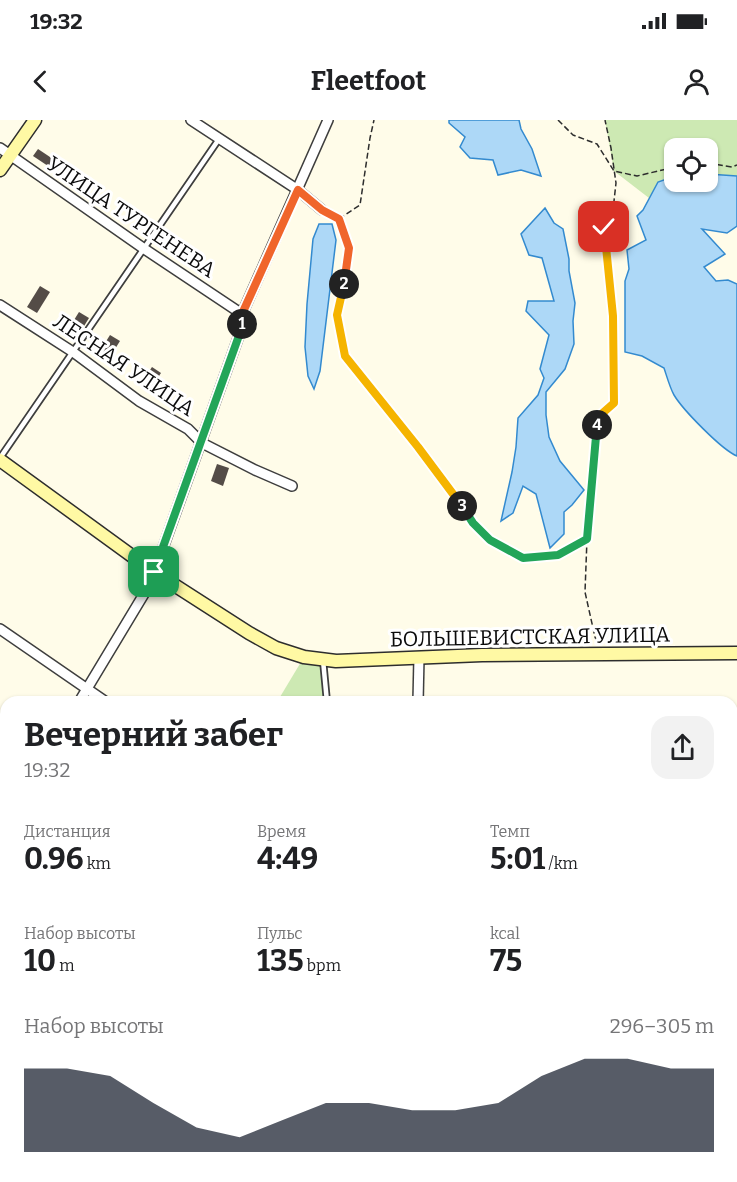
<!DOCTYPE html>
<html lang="ru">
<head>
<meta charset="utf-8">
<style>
  :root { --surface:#fff; --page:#f2f2f2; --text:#202124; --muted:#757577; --accent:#111827 }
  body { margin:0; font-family:Bitter,serif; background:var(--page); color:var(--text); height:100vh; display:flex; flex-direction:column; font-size:22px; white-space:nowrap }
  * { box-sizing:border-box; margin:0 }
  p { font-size:20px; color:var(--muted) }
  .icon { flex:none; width:33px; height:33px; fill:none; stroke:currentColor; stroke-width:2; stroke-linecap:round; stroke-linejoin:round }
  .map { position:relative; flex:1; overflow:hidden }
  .side { position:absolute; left:0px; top:576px; width:738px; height:486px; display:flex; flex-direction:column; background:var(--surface); border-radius:18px 18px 0 0; box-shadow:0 2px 4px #0004 }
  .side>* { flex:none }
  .buttons { position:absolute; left:664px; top:18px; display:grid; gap:12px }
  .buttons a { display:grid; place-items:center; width:54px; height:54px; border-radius:12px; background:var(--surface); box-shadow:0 2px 4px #0004; font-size:30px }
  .pin { position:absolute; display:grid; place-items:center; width:51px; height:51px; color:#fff; margin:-26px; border-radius:12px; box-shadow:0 3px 9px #0006 }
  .km { position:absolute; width:30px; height:30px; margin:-15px; border-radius:50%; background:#222; color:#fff; font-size:16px; line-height:30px; text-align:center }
  .round { display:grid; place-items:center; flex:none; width:63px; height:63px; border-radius:18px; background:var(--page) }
  .overview { display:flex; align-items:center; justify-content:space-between; height:102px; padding:0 24px }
  h1 { font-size:33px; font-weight:700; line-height:45px }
  .stats { display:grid; grid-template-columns:repeat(3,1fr); gap:9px; height:102px; padding:6px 24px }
  .stats div { display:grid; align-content:center }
  .stats b { font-size:30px; font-weight:700 }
  .stats small { font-size:16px; font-weight:400 }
  .stats p { font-size:16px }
  .chart { height:168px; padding:12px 24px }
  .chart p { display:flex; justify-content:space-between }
  .chart svg { width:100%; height:108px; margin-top:6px; fill:var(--accent); opacity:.7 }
  .status { display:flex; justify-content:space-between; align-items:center; height:42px; padding:0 30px; background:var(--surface); direction:ltr }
  .status svg { height:16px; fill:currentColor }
  header { display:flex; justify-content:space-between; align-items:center; height:78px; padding:0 24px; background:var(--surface); font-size:27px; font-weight:700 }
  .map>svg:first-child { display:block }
</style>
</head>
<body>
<div class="status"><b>19:32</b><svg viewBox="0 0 49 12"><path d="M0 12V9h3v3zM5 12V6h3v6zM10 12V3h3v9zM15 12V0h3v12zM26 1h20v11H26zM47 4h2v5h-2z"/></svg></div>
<header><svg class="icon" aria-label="back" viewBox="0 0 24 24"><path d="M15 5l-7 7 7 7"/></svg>Fleetfoot<svg class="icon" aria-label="person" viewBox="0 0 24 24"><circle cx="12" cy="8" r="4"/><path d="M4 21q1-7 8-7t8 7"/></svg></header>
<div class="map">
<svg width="737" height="1062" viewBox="0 0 737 1062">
  <rect width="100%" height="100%" fill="#fffce9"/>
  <g fill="#cde9b3">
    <polygon points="605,0 737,0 737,56 708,54 708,28 675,28 675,56 658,62 649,78 614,51"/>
    <polygon points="304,537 323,539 327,582 277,582"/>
  </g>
  <g fill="#afda92">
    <polygon points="0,799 6,803 6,1056 210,1056 212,1062 0,1062"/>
    <polygon points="732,1001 737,1003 737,1062 275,1062 277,1056 732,1056"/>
  </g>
  <g fill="#add8f7" stroke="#338acf" stroke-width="1.5">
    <polygon points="449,0 519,0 521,9 532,29 541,56 521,50 498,55 493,40 470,38 460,27 465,17 449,3"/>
    <path d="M708,54l29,2v50l-10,7 -25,-4 23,25 -21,13 12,14 12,-1 9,4v172c-15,-6 -54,-46 -63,-61 -4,-7 -7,-18 -10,-27l-22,-12 -17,-4v-71l4,-12 -2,-19 19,-10 -9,-24 6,-6 15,-28 17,-6v6h33z"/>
    <polygon points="545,88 554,103 563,109 569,139 569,151 575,183 573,201 574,224 565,249 546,272 546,295 549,317 560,341 584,370 572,385 564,392 564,414 550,428 536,374 523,366 513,393 501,401 512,352 516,327 518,298 538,275 544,258 540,249 549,215 526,191 528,181 554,181 542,138 529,135 521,114"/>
    <polygon points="319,104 332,104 336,120 320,251 314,269 308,256 305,227 307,184 313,119"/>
    <polygon points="210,1056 277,1056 275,1062 212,1062"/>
  </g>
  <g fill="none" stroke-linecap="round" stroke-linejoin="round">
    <polyline stroke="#add8f7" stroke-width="16" points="732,615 737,611"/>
  </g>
  <g fill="#544c47">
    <polygon points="38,29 59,43 54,50 33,36"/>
    <polygon points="40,166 50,172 37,193 27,187"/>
    <polygon points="79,192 89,198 76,219 66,213"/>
    <polygon points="110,215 120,221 107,242 97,236"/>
    <polygon points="152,247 161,253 149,271 140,265"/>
    <polygon points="217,344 229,348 223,366 211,361"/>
  </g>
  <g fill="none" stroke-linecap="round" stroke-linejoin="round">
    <defs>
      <g id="lane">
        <polyline points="0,338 219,19"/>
        <polyline points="323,540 327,582"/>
        <polyline points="688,1056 694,1062"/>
      </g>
      <g id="street">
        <polyline points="191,0 298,70 322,90"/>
        <polyline points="0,28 143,128 242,194"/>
        <polyline points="0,185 73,232 139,281 188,309 202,323 255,350 292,366"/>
        <polyline points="0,509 106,582"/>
        <polyline points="79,582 150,464 241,210 242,194 328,0"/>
        <polyline points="418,582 419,537"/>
        <polyline points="0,680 6,684"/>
        <polyline points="732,900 737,900"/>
      </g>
      <g id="secondary">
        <polyline points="0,50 35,0"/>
        <polyline points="0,340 154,452 249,513 276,528 304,537 336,541 482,535 737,533"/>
      </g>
    </defs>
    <use href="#lane" stroke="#3e3e3e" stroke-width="8"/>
    <use href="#street" stroke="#3e3e3e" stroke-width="12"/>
    <use href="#secondary" stroke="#2d2d2d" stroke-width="15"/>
    <g stroke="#2d2d2d" stroke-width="1.5" stroke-dasharray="6 3" stroke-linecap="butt">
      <polyline points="558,0 573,15 597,24 614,51 637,56 675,47"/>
      <polyline points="708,43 732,47 737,45"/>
      <polyline points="331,95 339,99 360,85 370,18 374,0"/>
      <polyline points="339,99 349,128 337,195 345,236 418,327 473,403 490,420 523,438 558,434 585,419"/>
      <polyline points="597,522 595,517 585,472 587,419 597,298 614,283 613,196 604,107 613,90 616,63 611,28 605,0"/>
      <polyline points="506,1056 507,1062"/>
    </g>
    <use href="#lane" stroke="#fff" stroke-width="4.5"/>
    <use href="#street" stroke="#fff" stroke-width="9"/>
    <use href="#secondary" stroke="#fff9a4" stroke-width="12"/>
  </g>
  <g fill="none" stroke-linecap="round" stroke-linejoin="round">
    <defs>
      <polyline id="split-1" points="154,452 241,210 242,204"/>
      <polyline id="split-2" points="242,204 242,194 298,70 322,90 339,99 349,128 344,164"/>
      <polyline id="split-3" points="344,164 337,195 345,236 418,327 462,386"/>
      <polyline id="split-4" points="462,386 473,403 490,420 523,438 558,435 587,419 597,305"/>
      <polyline id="split-5" points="597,305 597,298 614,283 613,196 604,107"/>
    </defs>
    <use href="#split-1" stroke="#fff" stroke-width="12"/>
    <use href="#split-2" stroke="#fff" stroke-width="12"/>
    <use href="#split-3" stroke="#fff" stroke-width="12"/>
    <use href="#split-4" stroke="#fff" stroke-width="12"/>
    <use href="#split-5" stroke="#fff" stroke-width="12"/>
    <use href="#split-1" stroke="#22a559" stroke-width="8"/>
    <use href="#split-2" stroke="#f0652b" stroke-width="8"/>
    <use href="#split-3" stroke="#f5b400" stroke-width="8"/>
    <use href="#split-4" stroke="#22a559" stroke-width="8"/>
    <use href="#split-5" stroke="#f5b400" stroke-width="8"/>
  </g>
  <g text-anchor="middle" stroke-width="6" stroke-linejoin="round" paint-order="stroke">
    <g font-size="21" fill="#0b0b0b" stroke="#fff">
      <text transform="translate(131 97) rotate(34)" y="7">УЛИЦА ТУРГЕНЕВА</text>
      <text transform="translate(124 245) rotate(34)" y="7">ЛЕСНАЯ УЛИЦА</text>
      <text transform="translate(530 517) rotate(-1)" y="7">БОЛЬШЕВИСТСКАЯ УЛИЦА</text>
    </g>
  </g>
</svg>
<div class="buttons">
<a><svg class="icon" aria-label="locate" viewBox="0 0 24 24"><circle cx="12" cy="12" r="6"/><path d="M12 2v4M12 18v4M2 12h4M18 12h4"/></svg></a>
</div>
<div class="pin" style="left:154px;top:452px;background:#1e9e55"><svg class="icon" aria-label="arrive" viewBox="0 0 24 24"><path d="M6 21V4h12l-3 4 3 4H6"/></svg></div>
<div class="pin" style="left:604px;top:107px;background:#d93025"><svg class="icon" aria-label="check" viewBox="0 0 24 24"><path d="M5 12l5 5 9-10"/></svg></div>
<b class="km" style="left:242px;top:204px">1</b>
<b class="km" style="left:344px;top:164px">2</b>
<b class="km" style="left:462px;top:386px">3</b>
<b class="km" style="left:597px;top:305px">4</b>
<section class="side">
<div class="overview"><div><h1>Вечерний забег</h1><p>19:32</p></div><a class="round"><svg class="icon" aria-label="share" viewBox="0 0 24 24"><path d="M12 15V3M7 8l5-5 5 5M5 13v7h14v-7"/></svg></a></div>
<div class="stats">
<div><p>Дистанция</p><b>0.96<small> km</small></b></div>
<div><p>Время</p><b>4:49</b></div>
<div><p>Темп</p><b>5:01<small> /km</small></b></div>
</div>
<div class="stats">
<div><p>Набор высоты</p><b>10<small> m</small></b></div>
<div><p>Пульс</p><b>135<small> bpm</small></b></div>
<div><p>kcal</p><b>75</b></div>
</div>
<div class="chart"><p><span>Набор высоты</span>296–305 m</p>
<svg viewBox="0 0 160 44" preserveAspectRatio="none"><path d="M0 44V10L10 10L20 13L30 24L40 34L50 38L60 31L70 24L80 24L90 27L100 27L110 24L120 13L130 6L140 6L150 10L160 10V44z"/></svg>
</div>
</section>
</div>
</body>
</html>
